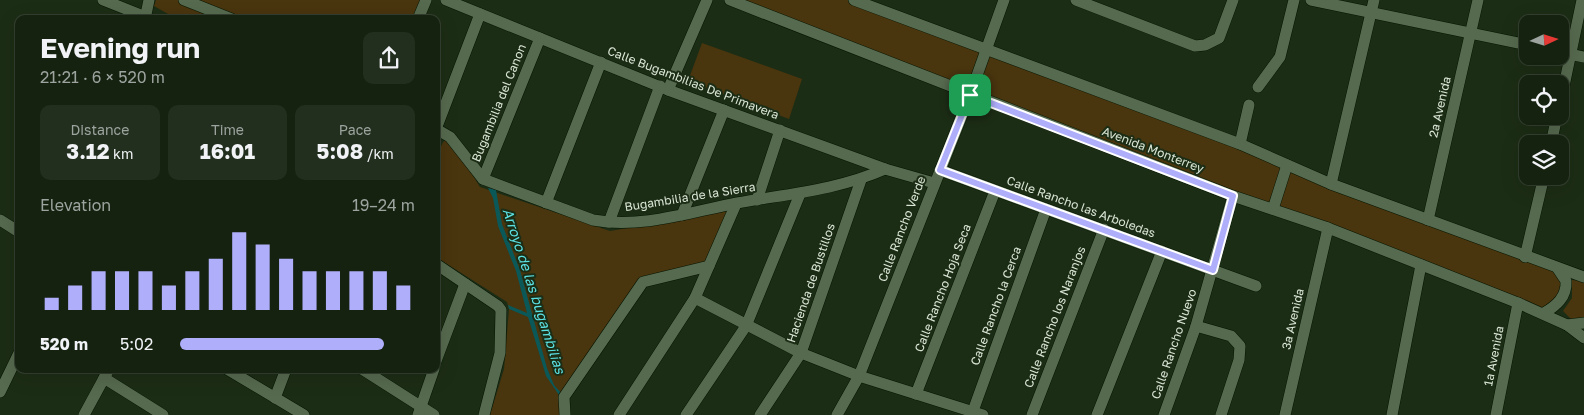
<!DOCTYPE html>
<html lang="en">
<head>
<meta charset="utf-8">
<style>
  :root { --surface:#152210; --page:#222f1e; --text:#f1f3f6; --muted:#9da49f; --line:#343f30; --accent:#afaefa }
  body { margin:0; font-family:"Golos Text",sans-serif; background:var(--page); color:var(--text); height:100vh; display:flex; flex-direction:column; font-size:19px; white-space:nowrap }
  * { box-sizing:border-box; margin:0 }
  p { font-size:16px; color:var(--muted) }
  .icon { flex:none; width:28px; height:28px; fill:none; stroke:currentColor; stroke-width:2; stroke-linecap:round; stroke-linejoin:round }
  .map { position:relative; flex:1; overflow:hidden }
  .drawer { position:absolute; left:15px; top:15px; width:425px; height:358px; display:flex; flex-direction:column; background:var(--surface); border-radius:10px; box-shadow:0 5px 20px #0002,0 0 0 1px var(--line) }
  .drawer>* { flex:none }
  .needle { width:32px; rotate:86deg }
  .fabs { position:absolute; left:1519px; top:15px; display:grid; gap:10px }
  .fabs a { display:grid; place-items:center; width:50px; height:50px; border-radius:10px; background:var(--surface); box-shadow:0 5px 20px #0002,0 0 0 1px var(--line); font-size:25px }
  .pin { position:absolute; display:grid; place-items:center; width:42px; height:42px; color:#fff; margin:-21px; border-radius:10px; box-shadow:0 2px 8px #0006 }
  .round { display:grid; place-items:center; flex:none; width:52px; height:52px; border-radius:10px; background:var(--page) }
  .overview { display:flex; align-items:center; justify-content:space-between; height:85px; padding:0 25px }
  h1 { font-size:28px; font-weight:700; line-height:38px }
  .metrics { display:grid; grid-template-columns:repeat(3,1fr); gap:8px; height:85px; padding:5px 25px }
  .metrics div { display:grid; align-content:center; border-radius:10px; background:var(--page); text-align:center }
  .metrics b { font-size:21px; font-weight:700 }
  .metrics small { font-size:14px; font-weight:400 }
  .metrics p { font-size:14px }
  .chart { height:140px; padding:10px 25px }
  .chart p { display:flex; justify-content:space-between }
  .chart svg { width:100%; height:90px; margin-top:5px; stroke:var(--accent); stroke-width:6 }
  ul { padding:0 25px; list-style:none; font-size:16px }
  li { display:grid; grid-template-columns:80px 60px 1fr; align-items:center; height:38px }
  li i { height:12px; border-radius:6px; background:var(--accent) }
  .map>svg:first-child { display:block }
</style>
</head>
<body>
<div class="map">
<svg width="1584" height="415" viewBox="0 0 1584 415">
  <rect width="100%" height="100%" fill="#1c2d15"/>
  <g fill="#49350e">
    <polygon points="156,0 422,0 415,19 177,19 154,6"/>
    <polygon points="730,0 854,0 1558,269 1566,286 1544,313"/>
    <polygon points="702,43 802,79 789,119 688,81"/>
    <path d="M446,139l7,4 27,44 130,44 118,-20 -21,53 -67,15 -78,114 1,22h-73l14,-46 5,-60 -2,-7 -71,-45c0,-21 -5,-108 10,-118z"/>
    <polygon points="1572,280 1584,281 1584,321 1574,322 1563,311 1572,298"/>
  </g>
  <polygon fill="#0b5859" points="488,188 496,190 502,224 520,270 547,368 554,385 562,394 561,398 546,376 528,317 509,309 508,305 527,313 516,271 498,226 493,198"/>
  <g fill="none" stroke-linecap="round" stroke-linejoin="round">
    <defs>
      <g id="minor">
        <polyline points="103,0 146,17"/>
        <polyline points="184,0 232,19"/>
        <polyline points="446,0 668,90 885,169 934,183"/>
        <polyline points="730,0 1233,196 1328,228 1518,303 1567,325 1584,338"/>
        <polyline points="854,0 1240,144 1331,184 1584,277"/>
        <polyline points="1076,0 1195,46 1205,45 1219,38 1233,0"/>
        <polyline points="1311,0 1528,45"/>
        <polyline points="145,19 149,0"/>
        <polyline points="418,19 426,0"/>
        <polyline points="1560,52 1584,57"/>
        <polyline points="1258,87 1280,57 1294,0"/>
        <polyline points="668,90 707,0"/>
        <polyline points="1560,105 1582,0"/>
        <path d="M436,129l14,8 33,42 110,41c48,9 97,-8 144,-17 50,-9 101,-13 148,-34"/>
        <polyline points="436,129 480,14"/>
        <polyline points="1240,144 1249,105"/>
        <polyline points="1551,144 1557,116"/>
        <polyline points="940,170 1256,286"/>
        <polyline points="483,179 540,38"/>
        <polyline points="1331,184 1374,0"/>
        <polyline points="757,200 780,130"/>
        <polyline points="546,203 601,62"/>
        <polyline points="1273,209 1287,165"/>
        <polyline points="682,215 724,110"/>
        <polyline points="0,220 19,232"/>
        <polyline points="1428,220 1478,0"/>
        <polyline points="609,222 660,86"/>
        <polyline points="1525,257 1544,176"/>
        <polyline points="436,264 498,306 501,310 500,353 484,415"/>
        <polyline points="695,298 801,353 859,376 983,415"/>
        <path d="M1544,313c12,-7 23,-16 22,-32l-8,-12"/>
        <polyline points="1567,325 1584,323"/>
        <polyline points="1196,326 1231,336 1240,346 1239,360 1221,415"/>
        <polyline points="436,361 465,284"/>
        <polyline points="227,369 304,415"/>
        <polyline points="362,369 434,415"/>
        <polyline points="104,378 163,415"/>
        <polyline points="0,392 19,353"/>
        <polyline points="916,394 995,191"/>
        <polyline points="275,398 286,369"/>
        <polyline points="973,411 1046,209"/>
        <polyline points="84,415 109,369"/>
        <polyline points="418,415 434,369"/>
        <polyline points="565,415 564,397 643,282 709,266"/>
        <polyline points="619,415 695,298 736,204"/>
        <polyline points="686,415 746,326 800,194"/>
        <polyline points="760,415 801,353 861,180"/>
        <polyline points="837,415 859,376 970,95 1004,0"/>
        <polyline points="1032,415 1104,229"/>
        <polyline points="1097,415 1162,251"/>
        <polyline points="1164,415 1196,326 1233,196"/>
        <polyline points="1285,415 1328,228"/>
        <polyline points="1392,415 1421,265"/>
        <polyline points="1496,415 1518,303"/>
      </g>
    </defs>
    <use href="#minor" stroke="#051501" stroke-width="12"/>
    <use href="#minor" stroke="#566a4f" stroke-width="11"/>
  </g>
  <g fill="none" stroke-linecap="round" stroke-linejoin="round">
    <defs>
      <polygon id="route" points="970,95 1233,196 1213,270 940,170"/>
    </defs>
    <use href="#route" stroke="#fff" stroke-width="10"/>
    <use href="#route" stroke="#afaefa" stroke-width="6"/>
  </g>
  <g text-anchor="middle" stroke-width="4" stroke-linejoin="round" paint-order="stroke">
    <g font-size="12" fill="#dae6d6" stroke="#1c2d15">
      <text transform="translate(693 83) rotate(21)" y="4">Calle Bugambilias De Primavera</text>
      <text transform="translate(499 103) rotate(-68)" y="4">Bugambilia del Canon</text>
      <text transform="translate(1440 107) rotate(-77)" y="4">2a Avenida</text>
      <text transform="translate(1153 150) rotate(21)" y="4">Avenida Monterrey</text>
      <text transform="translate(690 197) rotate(-9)" y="4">Bugambilia de la Sierra</text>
      <text transform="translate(1081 207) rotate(20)" y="4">Calle Rancho las Arboledas</text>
      <text transform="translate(902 229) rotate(-69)" y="4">Calle Rancho Verde</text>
      <text transform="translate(811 283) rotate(-71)" y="4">Hacienda de Bustillos</text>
      <text transform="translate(943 288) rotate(-69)" y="4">Calle Rancho Hoja Seca</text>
      <text transform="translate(996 306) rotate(-70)" y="4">Calle Rancho la Cerca</text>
      <text transform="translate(1055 317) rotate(-69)" y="4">Calle Rancho los Naranjos</text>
      <text transform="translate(1293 319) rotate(-77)" y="4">3a Avenida</text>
      <text transform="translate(1174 344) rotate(-71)" y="4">Calle Rancho Nuevo</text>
      <text transform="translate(1494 356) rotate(-79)" y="4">1a Avenida</text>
    </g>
    <g font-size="14" font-style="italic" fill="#5be0e2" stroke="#1c2d15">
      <text transform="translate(534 291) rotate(72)" y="5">Arroyo de las bugambilias</text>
    </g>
  </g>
</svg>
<div class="fabs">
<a><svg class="needle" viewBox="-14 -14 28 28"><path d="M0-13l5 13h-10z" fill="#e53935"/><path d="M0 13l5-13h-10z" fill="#9da49f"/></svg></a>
<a><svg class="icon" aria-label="locate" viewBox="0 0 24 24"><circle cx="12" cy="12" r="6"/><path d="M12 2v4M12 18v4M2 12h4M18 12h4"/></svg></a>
<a><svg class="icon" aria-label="layers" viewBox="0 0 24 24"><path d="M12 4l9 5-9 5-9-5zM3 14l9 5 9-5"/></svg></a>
</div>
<div class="pin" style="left:970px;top:95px;background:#1e9e55"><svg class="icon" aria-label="arrive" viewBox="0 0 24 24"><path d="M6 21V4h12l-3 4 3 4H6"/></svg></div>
<section class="drawer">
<div class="overview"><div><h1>Evening run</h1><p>21:21 · 6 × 520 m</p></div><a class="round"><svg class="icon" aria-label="share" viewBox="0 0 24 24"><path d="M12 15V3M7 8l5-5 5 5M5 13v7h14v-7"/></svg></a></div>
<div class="metrics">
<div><p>Distance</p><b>3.12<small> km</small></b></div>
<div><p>Time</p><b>16:01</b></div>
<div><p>Pace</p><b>5:08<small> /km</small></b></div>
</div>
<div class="chart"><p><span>Elevation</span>19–24 m</p>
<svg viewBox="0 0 160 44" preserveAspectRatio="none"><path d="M5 44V38M15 44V32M25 44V25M35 44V25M45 44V25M55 44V32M65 44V25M75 44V19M85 44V6M95 44V12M105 44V19M115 44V25M125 44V25M135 44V25M145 44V25M155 44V32"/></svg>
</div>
<ul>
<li><b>520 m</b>5:02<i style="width:87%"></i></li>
</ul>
</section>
</div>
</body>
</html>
